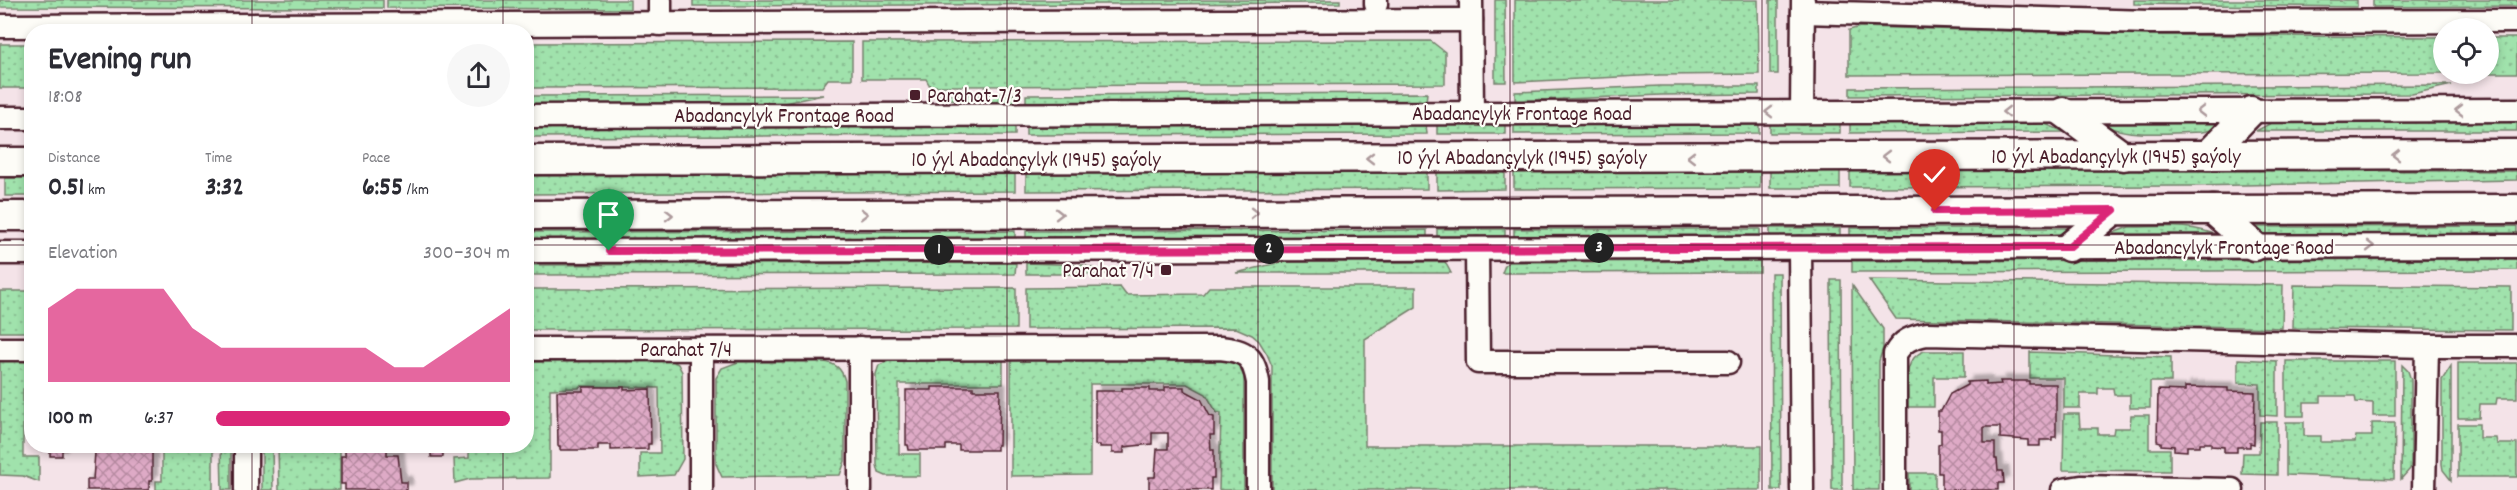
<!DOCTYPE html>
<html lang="en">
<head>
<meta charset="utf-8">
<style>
  :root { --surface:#fff; --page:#f7f7f7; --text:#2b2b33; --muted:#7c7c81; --accent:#db2777 }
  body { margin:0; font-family:Dekko,sans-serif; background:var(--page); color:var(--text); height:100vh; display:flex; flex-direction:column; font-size:22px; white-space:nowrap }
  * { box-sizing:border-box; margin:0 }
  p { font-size:20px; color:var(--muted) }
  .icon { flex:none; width:33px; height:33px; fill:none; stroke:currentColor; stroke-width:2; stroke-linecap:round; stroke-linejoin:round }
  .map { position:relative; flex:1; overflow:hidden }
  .sheet { position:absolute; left:24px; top:24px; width:510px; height:429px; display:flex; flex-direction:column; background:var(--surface); border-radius:24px; box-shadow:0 3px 9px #0003 }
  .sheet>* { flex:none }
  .fabs { position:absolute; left:2433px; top:18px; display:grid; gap:12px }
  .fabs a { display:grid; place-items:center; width:66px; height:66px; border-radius:50%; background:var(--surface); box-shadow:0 3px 9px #0003; font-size:30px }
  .pin { position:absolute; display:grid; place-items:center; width:51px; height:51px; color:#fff; margin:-62px -26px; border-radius:50% 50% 50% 0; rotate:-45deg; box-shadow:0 0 6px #0007 }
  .pin .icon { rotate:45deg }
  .km { position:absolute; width:30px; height:30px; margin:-15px; border-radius:50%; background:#222; color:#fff; font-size:16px; line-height:30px; text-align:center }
  .round { display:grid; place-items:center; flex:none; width:63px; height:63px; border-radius:32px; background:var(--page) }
  .head { display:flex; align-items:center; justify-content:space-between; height:102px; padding:0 24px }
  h1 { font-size:33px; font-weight:800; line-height:45px }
  .stats { display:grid; grid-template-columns:repeat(3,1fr); gap:9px; height:102px; padding:6px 24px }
  .stats div { display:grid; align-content:center }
  .stats b { font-size:26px; font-weight:800 }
  .stats small { font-size:16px; font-weight:400 }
  .stats p { font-size:16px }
  .chart { height:168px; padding:12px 24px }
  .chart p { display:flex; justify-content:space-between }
  .chart svg { width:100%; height:108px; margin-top:6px; fill:var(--accent); opacity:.7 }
  ul { padding:0 24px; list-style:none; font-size:20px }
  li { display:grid; grid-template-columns:96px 72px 1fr; align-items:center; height:45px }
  li i { height:15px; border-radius:8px; background:var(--accent) }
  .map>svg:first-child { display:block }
</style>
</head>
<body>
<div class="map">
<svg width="2517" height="490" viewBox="0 0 2517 490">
  <defs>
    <pattern id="grass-dots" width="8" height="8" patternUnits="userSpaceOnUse" patternTransform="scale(1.5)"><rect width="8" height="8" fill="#a0e2ac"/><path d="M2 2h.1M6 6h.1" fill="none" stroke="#8bc194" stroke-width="1.8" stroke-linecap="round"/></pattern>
    <pattern id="building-cross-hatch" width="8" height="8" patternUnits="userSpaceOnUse" patternTransform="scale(1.5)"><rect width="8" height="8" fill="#deaac6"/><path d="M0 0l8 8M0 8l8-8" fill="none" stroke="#b68aa1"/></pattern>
    <filter id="shadow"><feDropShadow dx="5.5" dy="-5.5" stdDeviation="1.5" flood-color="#0004"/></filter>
  </defs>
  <rect width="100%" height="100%" fill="#f4e3e8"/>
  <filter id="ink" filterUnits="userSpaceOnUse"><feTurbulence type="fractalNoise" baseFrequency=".0167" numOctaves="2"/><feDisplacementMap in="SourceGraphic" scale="12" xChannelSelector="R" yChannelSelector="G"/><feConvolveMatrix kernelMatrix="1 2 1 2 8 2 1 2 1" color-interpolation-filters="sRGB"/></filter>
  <g filter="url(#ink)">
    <g fill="url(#grass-dots)" stroke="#75806c" stroke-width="1.5">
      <polygon points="0,0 383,0 383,8 0,7"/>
      <polygon points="387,0 630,0 630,9 387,8"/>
      <polygon points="693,0 1340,0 1340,3 693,6"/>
      <polygon points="1495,0 1505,0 1506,82 1495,82"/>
      <polygon points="1515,0 1758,0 1759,74 1660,75 1515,82"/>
      <rect x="1770" y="0" width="8" height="74"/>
      <polygon points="2134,0 2357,0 2357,7 2134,4"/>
      <polygon points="2373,0 2517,0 2517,6 2373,7"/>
      <polygon points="1860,27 2150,35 2443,37 2443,73 1849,75 1849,30"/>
      <rect x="2489" y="38" width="28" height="35"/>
      <polygon points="1431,41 1445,52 1445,84 930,86 926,79 862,79 862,42"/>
      <polygon points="852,42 852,79 828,79 822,87 527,88 527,43"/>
      <rect x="0" y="44" width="31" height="44"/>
      <polygon points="2452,85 2412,94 1850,96 1850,88"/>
      <polygon points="1660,86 1759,86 1759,94 1661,95 1515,101 1515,92"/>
      <polygon points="1427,93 1426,102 1026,104 1026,95"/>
      <polygon points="1015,94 1015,104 977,104 930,95"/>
      <polygon points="823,95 779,104 527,105 526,96"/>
      <polygon points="2275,121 2517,121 2517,131 2256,131"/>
      <polygon points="2040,122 2065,132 1850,133 1850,123"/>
      <path d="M2100,122h123l-11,8 -10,2c-28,0 -80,7 -102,-10z"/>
      <polygon points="1759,123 1759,133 1514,134 1514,124"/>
      <rect x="1770" y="123" width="70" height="10"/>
      <polygon points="1426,124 1427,134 1026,135 1026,125"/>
      <rect x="1437" y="124" width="68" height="10"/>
      <polygon points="1015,125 1015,135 527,137 526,127"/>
      <polygon points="1760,170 1760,188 1514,189 1514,171"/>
      <rect x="1770" y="170" width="70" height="18"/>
      <polygon points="1850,170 2517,171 2517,180 2191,186 1850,187"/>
      <polygon points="1427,171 1427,189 1026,191 1026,173"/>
      <polygon points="1505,171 1505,189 1437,190 1437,172"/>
      <polygon points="1015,173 1015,191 526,194 527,176"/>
      <rect x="5" y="178" width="26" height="18"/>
      <polygon points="2517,226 2517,235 2266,236 2249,227"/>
      <path d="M2129,227c31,0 62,-4 90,9h-114z"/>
      <rect x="1770" y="228" width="70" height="9"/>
      <polygon points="1850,228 2073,228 2060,234 2044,236 1850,237"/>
      <rect x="1437" y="229" width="68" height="9"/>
      <polygon points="1514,229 1760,229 1760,237 1514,238"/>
      <polygon points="1427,230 1427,238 1026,239 1026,231"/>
      <polygon points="1015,231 1015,239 527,241 526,232"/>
      <polygon points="2517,259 2517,270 1852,272 1852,261"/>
      <polygon points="1760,261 1760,272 1502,273 1505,265 1509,262"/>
      <polygon points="1281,262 1445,262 1451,273 1236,273"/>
      <polygon points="1016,263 1015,274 526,275 527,265"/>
      <polygon points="1026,263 1083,265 1111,274 1026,274"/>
      <polygon points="1771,273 1780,273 1781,490 1772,490"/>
      <polygon points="1831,280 1841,280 1842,490 1832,490"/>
      <polygon points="1869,280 2283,285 2282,328 1896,319"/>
      <polygon points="1852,285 1883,329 1883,348 1879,361 1879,490 1853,490"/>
      <polygon points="2294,285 2511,287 2511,330 2293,328"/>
      <polygon points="1120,287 1126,295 1203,294 1209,287 1416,287 1416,307 1365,339 1365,446 1761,446 1761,490 1272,490 1272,366 1267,354 1259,341 1252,335 1236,328 1026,329 1026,288"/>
      <polygon points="1016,288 1016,329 527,330 527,289"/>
      <rect x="0" y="291" width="31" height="41"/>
      <path d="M1924,351h40v26h-30v30h-26c0,-21 -7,-47 16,-56z"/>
      <polygon points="2030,352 2171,357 2171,382 2150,382 2150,408 2130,408 2130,395 2114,395 2113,388 2098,388 2098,394 2080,394 2080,408 2064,408 2064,378 2030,378"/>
      <polygon points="2238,359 2277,361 2277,416 2260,415 2260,384 2238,383"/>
      <polygon points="671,360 678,364 682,372 683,459 674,475 640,477 640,453 660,453 659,388 580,386 579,388 550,389 550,478 470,479 455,483 454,459 469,458 469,446 526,446 527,362"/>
      <polygon points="1003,360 1003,384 899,384 899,454 920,454 920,476 886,476 879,473 877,465 876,374 879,365 889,361"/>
      <polygon points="1011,360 1233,361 1238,365 1244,377 1244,490 1219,490 1221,413 1217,413 1206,394 1187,384 1090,384 1090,475 1011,476"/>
      <polygon points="0,361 31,361 31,389 23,389 23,457 39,457 39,482 23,476 0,475"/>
      <polygon points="2286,361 2395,361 2395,416 2373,416 2373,403 2356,402 2355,396 2321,396 2321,402 2304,402 2304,416 2286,416"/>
      <path d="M738,362h85c13,1 19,7 22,19v80l-5,14 -118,2 -6,-13v-86l6,-10z"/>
      <polygon points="2458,363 2517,363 2517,398 2497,398 2496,404 2480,404 2479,418 2458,418"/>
      <polygon points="2402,365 2408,371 2411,380 2411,464 2410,469 2401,479"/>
      <polygon points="2451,366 2451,480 2443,470 2442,464 2442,380"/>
      <polygon points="2064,414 2079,414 2080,428 2098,428 2098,434 2113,434 2114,428 2130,428 2131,415 2149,415 2149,449 2170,449 2170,471 2063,470"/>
      <polygon points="2260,422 2277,422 2277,475 2242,474 2243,453 2259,453"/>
      <polygon points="2286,422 2304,422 2304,436 2321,436 2321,442 2355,442 2356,436 2372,436 2372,423 2395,423 2394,479 2286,475"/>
      <polygon points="2458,424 2479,424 2479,438 2496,438 2497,444 2517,444 2517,477 2458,477"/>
      <polygon points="162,446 213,446 213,490 156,490 156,481 162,481"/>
      <polygon points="221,446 231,446 231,490 222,490"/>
      <polygon points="278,446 340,446 340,490 279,490"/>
      <polygon points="262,450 272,450 273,490 262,490"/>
      <rect x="1909" y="473" width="26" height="17"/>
    </g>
    <g fill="url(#building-cross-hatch)" stroke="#4a1f2b" stroke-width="1.5" filter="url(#shadow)">
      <polygon points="1986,381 1986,385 2001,384 2000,381 2029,381 2029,384 2056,384 2056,437 2052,437 2052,440 2040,440 2040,446 2028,446 2028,440 2000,438 2000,427 1984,427 1984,443 1995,443 1995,459 1997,459 1998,471 2003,471 2004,483 1998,483 1998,490 1942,490 1942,473 1938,473 1938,445 1941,444 1941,430 1938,430 1938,411 1941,411 1950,394 1967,385 1967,382"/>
      <polygon points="583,387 624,387 624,390 650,389 651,444 648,444 648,449 611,450 611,445 598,445 598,450 560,450 560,446 558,446 557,391 583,391"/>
      <polygon points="932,387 973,387 973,390 1000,390 999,445 997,445 997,450 959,450 959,445 946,445 946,450 909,450 908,445 906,445 906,390 932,390"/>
      <polygon points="1165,387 1184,387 1184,390 1201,399 1210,416 1214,417 1214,435 1210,435 1211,450 1214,450 1214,478 1211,478 1211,490 1149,489 1149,477 1155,477 1157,449 1168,449 1168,433 1152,433 1152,444 1124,447 1124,453 1112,453 1112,447 1100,447 1100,445 1095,445 1095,391 1122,391 1122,388 1150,388 1150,391 1165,391"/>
      <polygon points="2185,387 2228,388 2228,391 2255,392 2254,444 2250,443 2250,447 2237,447 2237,452 2224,452 2224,447 2211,446 2211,443 2200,443 2200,446 2187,446 2187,451 2174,450 2174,446 2161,445 2161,442 2157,441 2158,390 2185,391"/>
      <polygon points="33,446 89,446 89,447 62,450 62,456 50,456 50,450 38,450"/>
      <polygon points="106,446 148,446 148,452 152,452 152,481 149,481 149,490 87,490 87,480 93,480 95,452 106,452"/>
      <polygon points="345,446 387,446 387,455 398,455 401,482 407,482 407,490 345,490 345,484 341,484 341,456 345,456"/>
      <polygon points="403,446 459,446 460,449 455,449 455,451 443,451 443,457 431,457 431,451 403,449"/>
    </g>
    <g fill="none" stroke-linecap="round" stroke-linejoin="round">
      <defs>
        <g id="minor">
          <polyline points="1376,0 1376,4"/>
          <polyline points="1471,0 1472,113"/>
          <polyline points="1803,12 2150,22 2517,21"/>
          <polyline points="660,24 660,0"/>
          <polyline points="0,26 1471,20"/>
          <polyline points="1802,112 1803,0"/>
          <polyline points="526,116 2517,110"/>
          <polyline points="0,118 32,118"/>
          <polyline points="1800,248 1802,490"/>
          <polyline points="1477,249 1478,362 1728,362"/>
          <polyline points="526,251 2517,246"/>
          <polyline points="0,253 32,253"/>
          <polyline points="860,348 860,490"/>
          <polyline points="0,349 32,349"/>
          <path d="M526,349l694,-1c27,3 33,8 38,34v108"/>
          <polyline points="701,349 701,490"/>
          <polyline points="246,490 246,446"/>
          <path d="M1895,490v-136c8,-14 17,-17 32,-20l500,12h90"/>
          <polyline points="2063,490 2081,487 2232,490"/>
          <polyline points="2424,490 2427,346"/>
        </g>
        <g id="major">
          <polyline points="2063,112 2123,156"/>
          <polyline points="2208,155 2251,111"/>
          <polyline points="526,160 2517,154"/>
          <polyline points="0,162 32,162"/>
          <polyline points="2213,210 2254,246"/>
          <polyline points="526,215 2517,209"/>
          <polyline points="0,216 32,216"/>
          <polyline points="2069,247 2114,210"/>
        </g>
      </defs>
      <use href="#minor" stroke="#4a1f2b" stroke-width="27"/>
      <use href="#major" stroke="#4a1f2b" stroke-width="33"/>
      <use href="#minor" stroke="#fdfcf7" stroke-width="22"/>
      <use href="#major" stroke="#fdfcf7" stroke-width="28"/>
    </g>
    <defs><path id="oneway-chevron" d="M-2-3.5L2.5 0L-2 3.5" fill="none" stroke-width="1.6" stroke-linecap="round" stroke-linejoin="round" transform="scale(1.5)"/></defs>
    <g stroke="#ac999b">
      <use href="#oneway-chevron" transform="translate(2459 110) rotate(180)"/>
      <use href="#oneway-chevron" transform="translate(2201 111) rotate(180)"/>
      <use href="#oneway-chevron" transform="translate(1769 112) rotate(180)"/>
      <use href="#oneway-chevron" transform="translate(2006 112) rotate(180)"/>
      <use href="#oneway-chevron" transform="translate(2396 155) rotate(180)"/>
      <use href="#oneway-chevron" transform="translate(1886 156) rotate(180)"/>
      <use href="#oneway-chevron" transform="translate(1691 157) rotate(180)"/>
      <use href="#oneway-chevron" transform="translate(1370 158) rotate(180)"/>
      <use href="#oneway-chevron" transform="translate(1254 213)"/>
      <use href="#oneway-chevron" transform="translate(864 214)"/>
      <use href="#oneway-chevron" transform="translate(1059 214)"/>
      <use href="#oneway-chevron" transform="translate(669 215)"/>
      <use href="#oneway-chevron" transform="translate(2370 246)"/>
    </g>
  </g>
  <g fill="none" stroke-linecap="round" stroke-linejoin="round" filter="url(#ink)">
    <defs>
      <polyline id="route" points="609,251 2069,247 2114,210 1935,211"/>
    </defs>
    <use href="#route" stroke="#fff" stroke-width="12"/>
    <use href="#route" stroke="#db2777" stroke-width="8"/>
  </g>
  <path fill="none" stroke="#4a1f2b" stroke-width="1.5" stroke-opacity="0.55" d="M252,0v32M503,0v32M755,0v490M1007,0v490M1258,0v490M1510,0v490M1762,0v490M2014,0v490M2265,0v490M0,245h32M526,245h1991M252,446v44M503,446v44"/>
  <g fill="#4a1f2b" stroke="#fdfcf7" stroke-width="2">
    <rect x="909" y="89" width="12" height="12" rx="3"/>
    <rect x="1160" y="264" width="12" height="12" rx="3"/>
  </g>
  <g text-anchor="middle" stroke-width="4.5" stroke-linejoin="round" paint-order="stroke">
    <g font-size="21" fill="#4a1f2b" stroke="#fdfcf7" text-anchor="start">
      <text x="927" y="102">Parahat-7/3</text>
      <text x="1154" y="277" text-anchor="end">Parahat 7/4</text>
    </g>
    <g font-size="21" fill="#4a1f2b" stroke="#fdfcf7">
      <text x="1522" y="120">Abadancylyk Frontage Road</text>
      <text x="784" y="122">Abadancylyk Frontage Road</text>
      <text x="2116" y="163">10 ýyl Abadançylyk (1945) şaýoly</text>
      <text x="1522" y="164">10 ýyl Abadançylyk (1945) şaýoly</text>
      <text x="1036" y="166">10 ýyl Abadançylyk (1945) şaýoly</text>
      <text x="2224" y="254">Abadancylyk Frontage Road</text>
      <text x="686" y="356">Parahat 7/4</text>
    </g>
  </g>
</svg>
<div class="fabs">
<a><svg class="icon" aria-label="locate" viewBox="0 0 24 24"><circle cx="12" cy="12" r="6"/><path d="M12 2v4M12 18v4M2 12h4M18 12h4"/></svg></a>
</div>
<div class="pin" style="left:609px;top:251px;background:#1e9e55"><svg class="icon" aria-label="arrive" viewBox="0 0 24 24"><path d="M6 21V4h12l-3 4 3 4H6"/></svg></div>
<div class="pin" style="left:1935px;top:211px;background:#d93025"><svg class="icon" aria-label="check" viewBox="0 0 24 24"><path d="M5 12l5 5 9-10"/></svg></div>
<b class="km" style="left:939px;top:250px">1</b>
<b class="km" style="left:1269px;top:249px">2</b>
<b class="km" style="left:1599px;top:248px">3</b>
<section class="sheet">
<div class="head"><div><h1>Evening run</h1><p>18:08</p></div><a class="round"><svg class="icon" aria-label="share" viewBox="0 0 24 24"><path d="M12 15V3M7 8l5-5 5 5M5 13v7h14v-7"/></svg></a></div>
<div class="stats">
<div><p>Distance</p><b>0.51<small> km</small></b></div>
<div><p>Time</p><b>3:32</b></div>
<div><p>Pace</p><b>6:55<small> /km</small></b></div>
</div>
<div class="chart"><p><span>Elevation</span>300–304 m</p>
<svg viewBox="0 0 160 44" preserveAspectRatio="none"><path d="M0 44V14L10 6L20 6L30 6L40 6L50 22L60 30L70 30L80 30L90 30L100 30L110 30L120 38L130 38L140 30L150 22L160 14V44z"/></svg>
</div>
<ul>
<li><b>100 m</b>6:37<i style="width:100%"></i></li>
</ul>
</section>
</div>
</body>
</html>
